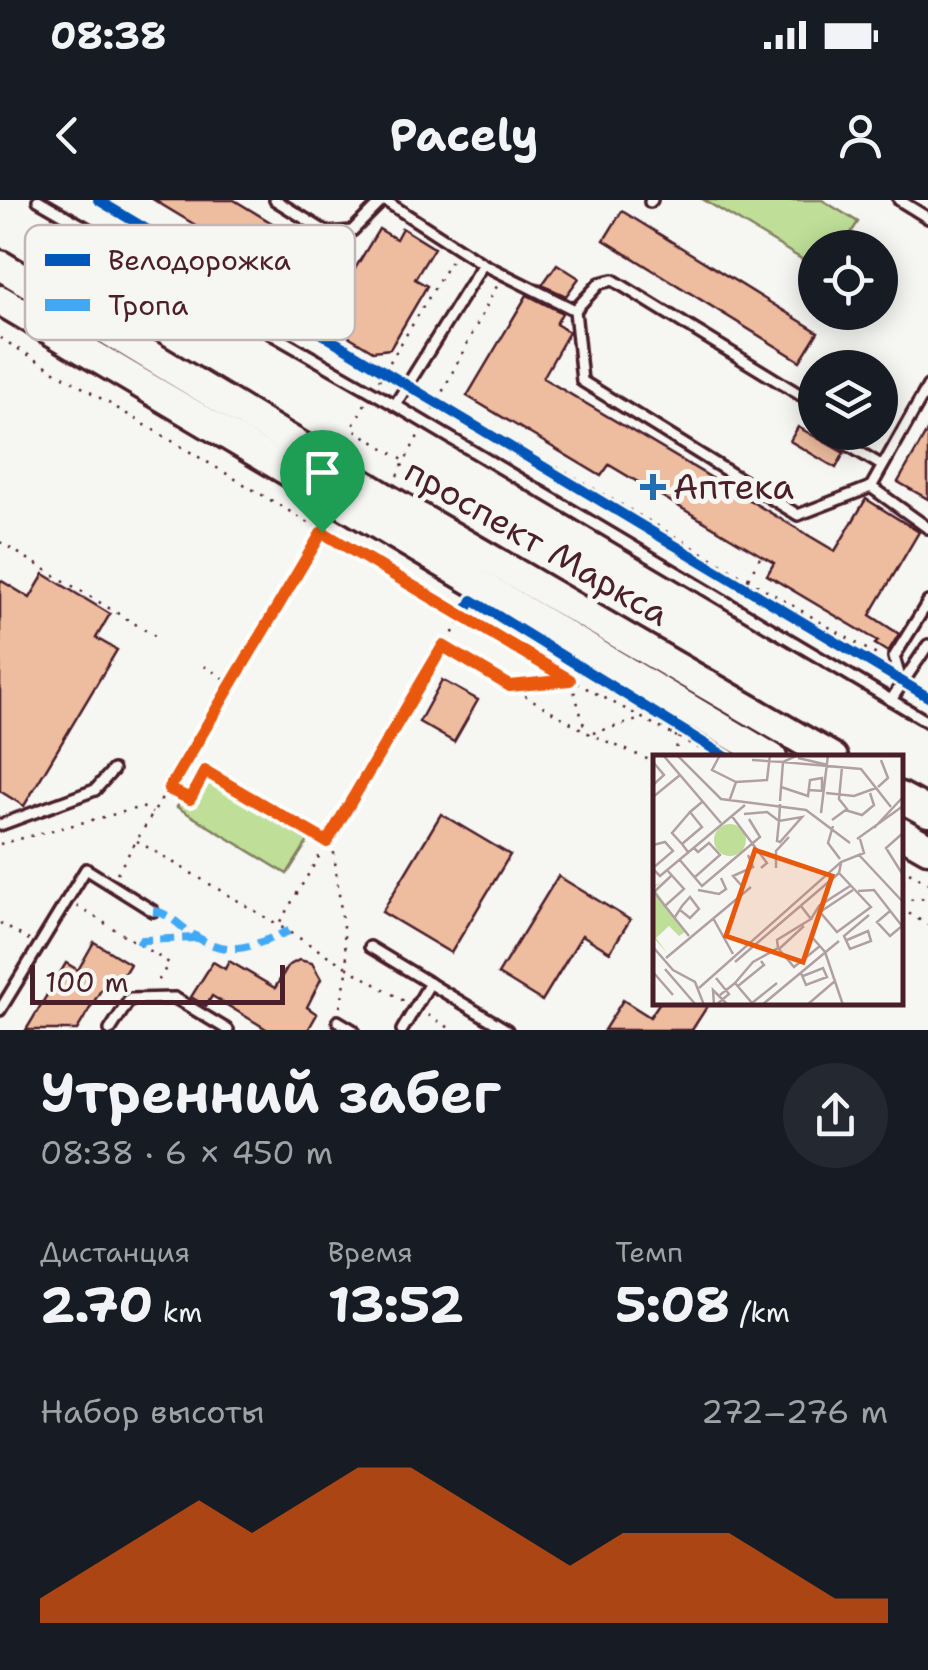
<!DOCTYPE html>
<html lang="ru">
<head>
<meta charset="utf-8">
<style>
  :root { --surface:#171b24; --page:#242831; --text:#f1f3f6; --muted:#9ea1a6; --accent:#ea580c }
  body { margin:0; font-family:"Shantell Sans",sans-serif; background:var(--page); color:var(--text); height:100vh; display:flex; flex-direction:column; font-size:38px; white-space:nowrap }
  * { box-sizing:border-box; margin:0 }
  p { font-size:32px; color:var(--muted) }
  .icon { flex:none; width:55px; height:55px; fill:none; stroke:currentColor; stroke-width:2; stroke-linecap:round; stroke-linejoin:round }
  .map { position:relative; height:830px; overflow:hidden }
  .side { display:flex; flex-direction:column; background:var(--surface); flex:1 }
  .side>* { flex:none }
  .tools { position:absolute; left:798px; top:30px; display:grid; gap:20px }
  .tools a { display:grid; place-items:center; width:100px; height:100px; border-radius:50%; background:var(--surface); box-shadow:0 5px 25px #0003; font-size:50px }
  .scale { position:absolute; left:30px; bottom:25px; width:255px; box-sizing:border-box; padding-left:10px; border:5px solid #4a1f2b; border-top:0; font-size:28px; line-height:35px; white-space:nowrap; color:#4a1f2b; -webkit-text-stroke:8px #f6f6f2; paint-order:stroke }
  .pin { position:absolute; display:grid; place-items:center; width:85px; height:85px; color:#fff; margin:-102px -42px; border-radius:50% 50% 50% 0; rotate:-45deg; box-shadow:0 0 10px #0007 }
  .pin .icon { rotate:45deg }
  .round { display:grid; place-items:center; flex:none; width:105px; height:105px; border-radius:52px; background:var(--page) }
  .summary { display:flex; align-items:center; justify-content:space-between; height:170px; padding:0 40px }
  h1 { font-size:55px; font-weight:700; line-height:75px }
  .figures { display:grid; grid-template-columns:repeat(3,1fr); gap:15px; height:170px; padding:10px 40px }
  .figures div { display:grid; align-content:center }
  .figures b { font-size:50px; font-weight:700 }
  .figures small { font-size:28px; font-weight:400 }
  .figures p { font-size:28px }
  .chart { height:280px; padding:20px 40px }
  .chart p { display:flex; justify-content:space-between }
  .chart svg { width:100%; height:180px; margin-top:10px; fill:var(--accent); opacity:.7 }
  .status { display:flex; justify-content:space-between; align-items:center; height:70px; padding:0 50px; background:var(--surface); direction:ltr }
  .status svg { height:28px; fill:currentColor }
  header { display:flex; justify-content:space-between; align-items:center; height:130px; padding:0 40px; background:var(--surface); font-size:45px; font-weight:700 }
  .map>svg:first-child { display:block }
</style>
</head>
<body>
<div class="status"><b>08:38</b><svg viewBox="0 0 49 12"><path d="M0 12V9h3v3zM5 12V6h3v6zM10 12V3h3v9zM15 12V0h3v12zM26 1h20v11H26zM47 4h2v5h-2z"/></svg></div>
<header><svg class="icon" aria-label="back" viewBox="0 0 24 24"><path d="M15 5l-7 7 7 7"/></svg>Pacely<svg class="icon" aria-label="person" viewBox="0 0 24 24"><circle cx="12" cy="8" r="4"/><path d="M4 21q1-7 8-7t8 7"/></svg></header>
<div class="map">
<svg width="928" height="830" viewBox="0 0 928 830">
  <rect width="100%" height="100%" fill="#f6f6f2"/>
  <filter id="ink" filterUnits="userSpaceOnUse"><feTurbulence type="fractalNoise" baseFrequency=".01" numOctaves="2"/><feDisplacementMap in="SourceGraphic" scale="20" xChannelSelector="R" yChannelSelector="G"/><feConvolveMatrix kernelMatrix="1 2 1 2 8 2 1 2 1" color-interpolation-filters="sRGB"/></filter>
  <g filter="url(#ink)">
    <g fill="#bfdf98" stroke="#847f62" stroke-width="2.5">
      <polygon points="704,0 822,0 858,22 842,47 815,48 815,67"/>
      <polygon points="197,574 308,641 287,674 177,607"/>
    </g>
    <g fill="#eebd9f" stroke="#4a1f2b" stroke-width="2.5">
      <polygon points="154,0 234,0 353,72 379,29 396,39 402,28 434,48 415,79 427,86 390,149 373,151 277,93 285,79"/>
      <polygon points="622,11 818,132 800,161 604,40"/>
      <polygon points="557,64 579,78 566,96 542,85"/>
      <polygon points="527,95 562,113 556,124 569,132 543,178 835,351 866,299 919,332 870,415 899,434 888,452 875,444 878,441 767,375 774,363 609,265 601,276 467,196"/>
      <polygon points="798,227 844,253 836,268 790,241"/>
      <polygon points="928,230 928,299 898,282"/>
      <polygon points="44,374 110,414 96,438 117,450 24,606 0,591 0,380 30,398"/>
      <polygon points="442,480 478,500 454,542 419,522"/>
      <polygon points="441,614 510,655 451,753 382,712"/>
      <polygon points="558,676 630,720 610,752 582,735 542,801 498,774"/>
      <polygon points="94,742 130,764 114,791 104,785 77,830 26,830 66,763 78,770"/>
      <polygon points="299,760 312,763 321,779 307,807 317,814 308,830 268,830 212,796 206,806 191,797 213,762 225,769 229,761 275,788 288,766"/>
      <polygon points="623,800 650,817 660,802 710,802 692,830 604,830"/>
    </g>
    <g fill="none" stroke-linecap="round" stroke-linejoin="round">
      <defs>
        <g id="lane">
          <polyline points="38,0 395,205 928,522"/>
          <polyline points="275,0 328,33 352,31 383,0"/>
          <polyline points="384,0 483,64"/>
          <polyline points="899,0 928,18"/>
          <polyline points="650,2 652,0"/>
          <polyline points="575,110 600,83 613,80 807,199 815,223"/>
          <polyline points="928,186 871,287 928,328"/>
          <polyline points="395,205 483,64 575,110 582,181 798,315 871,287"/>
          <polyline points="826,232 881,265"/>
          <polyline points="901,481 894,457 928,402"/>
          <polyline points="891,500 928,445"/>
          <polyline points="0,625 95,590 113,570"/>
          <polyline points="370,747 507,830"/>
          <polyline points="0,810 86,669 153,711"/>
          <polyline points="338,821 353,830"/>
          <polyline points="110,830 130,799 175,798 228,830"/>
          <polyline points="402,830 430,783"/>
        </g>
        <g id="primary">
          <polyline points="0,65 387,299 833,558"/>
          <polyline points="0,100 772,558"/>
          <polyline points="900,597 928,612"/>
          <polyline points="900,632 928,648"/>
        </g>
      </defs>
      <use href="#lane" stroke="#4a1f2b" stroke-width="16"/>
      <use href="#primary" stroke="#4a1f2b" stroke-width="35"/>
      <g stroke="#4a1f2b" stroke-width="2.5" stroke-dasharray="2.5 8" stroke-linecap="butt">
        <polyline points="109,0 397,173"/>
        <polyline points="289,34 294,25"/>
        <polyline points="254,94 269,69"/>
        <polyline points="0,138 571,480 717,558"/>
        <polyline points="379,180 452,59"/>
        <polyline points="421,187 880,457"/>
        <polyline points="365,204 352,228 403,260"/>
        <polyline points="433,210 498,84"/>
        <polyline points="397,276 419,234"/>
        <polyline points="0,342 160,439"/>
        <polyline points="748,378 761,356"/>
        <polyline points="443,447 590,534 656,563"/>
        <polyline points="204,466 232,483"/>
        <polyline points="510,486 571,480 585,529"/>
        <polyline points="593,533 638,520"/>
        <polyline points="676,535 677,558"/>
        <polyline points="169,589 190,599 205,571 333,645 348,768 404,801"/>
        <polyline points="137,641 277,724"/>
        <polyline points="0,644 142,607 152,613"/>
        <polyline points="900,667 928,683"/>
        <polyline points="117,673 322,333"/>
        <polyline points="900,701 928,698"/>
        <polyline points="77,706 169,763 157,783"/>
        <polyline points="900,708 928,725"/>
        <polyline points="0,723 29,740"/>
        <polyline points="340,807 348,768 278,725 463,416"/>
        <polyline points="428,815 453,830"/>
      </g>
      <use href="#lane" stroke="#f6f6f2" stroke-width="9"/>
      <use href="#primary" stroke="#f6f6f2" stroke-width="28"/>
      <g stroke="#3fa9f5" stroke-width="8" stroke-dasharray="15 8" stroke-linecap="butt">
        <path d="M153,711c13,1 23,11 33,19 42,30 61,18 103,1"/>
        <polyline points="139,745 142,740 197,738"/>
      </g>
      <defs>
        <g id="cycleway">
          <polyline points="98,0 928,497"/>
          <polyline points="464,415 472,400 728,558"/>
        </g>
      </defs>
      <use href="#cycleway" stroke="#f6f6f2" stroke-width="16"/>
      <use href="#cycleway" stroke="#0057b8" stroke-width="10"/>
    </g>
  </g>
  <g fill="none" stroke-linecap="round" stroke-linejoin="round" filter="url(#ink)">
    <defs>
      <polygon id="route" points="322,332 570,480 510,486 443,446 327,642 205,571 190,599 169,589"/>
    </defs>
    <use href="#route" stroke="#fff" stroke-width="20"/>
    <use href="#route" stroke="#ea580c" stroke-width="12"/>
  </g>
  <path fill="#1f6fb2" stroke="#f6f6f2" stroke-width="4" d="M648 272h10v10h10v10h-10v10h-10v-10h-10v-10h10z"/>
  <g text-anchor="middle" stroke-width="10" stroke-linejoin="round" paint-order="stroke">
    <g font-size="35" fill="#4a1f2b" stroke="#f6f6f2" text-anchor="start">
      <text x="673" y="299">Аптека</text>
    </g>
    <g font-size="35" fill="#4a1f2b" stroke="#f6f6f2">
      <text transform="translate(537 342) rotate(30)" y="12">проспект Маркса</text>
    </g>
  </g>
  <g transform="translate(653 555)">
    <rect width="250" height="250" fill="#f6f6f2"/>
    <path d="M61 85a16 16 0 1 1 32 0a16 16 0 1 1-32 0ZM8,127l-7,6 31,44 -6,4 -10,-10 -13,12 11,15 -14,-16v-51z" fill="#bfdf98"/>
    <path fill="none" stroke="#b1a0a2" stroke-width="2.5" d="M10,0l58,68M24,0l44,44 85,11 44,33M67,0l-8,15 24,12M145,3l30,7M99,5l31,2 15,-7M0,7l11,13 -11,10M128,32l27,9 2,-16 12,-2v13l-13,-1M225,32l10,-9 -7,-18M173,38l28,3 22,-8M0,42l27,-22M77,44l6,-17 31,-2 3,-25M127,46l3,-39 78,7 30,38M192,55l17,5 12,-10 -4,-12M168,58l7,-58M91,59l23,-2 12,9 23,-4 -22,25 -3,-1 2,-20 1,-17M78,60l36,48 -6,5M179,65l15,-11 -8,-10 3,-32M180,71l-5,17 12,16M221,73l29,-31M250,78l-17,15 17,27M204,84l46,-33M29,89l-10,-11 18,-21M0,90l12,-3 8,9 -20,17M40,92l5,5 11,-9 11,12 -25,22M35,97l-6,-8 20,-17 -12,-15 12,-10M206,100l44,47M26,104l23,27 58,-49 -11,-18M123,113v-17l13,-14M0,114l7,7 85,-71M14,115l17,19 -19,17 -11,-14 17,-16M186,118l32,34 -34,25 -17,-20 33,-22M92,126l-4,4 -8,-9 20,-9 -5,-12M45,135l21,4 7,-5 -5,-11M205,136l16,-1 28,36 -12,10 -13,-14 13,-11M12,151l24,30M22,162l7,-11 8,-9 9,12 -9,9 -10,-8M60,163l20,36M158,164l8,-13 31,-20M158,181l14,16 18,53M194,185l21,-9 3,10 -21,8 -6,-13 25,-21M0,192l20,23 22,12 9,23M125,193l-1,-8 34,-21 -10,-13M126,194l25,-23M13,203l85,-71M82,207l104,-89 2,-10M12,214l31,36M0,217l20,23M148,218l5,12 21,-8 -4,-9 -20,8M63,223l13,16 -13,11M82,228l18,-21 25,-14 16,19 26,-21M85,231l26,-21 -3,-4M46,233l142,-126 23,-9 -4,-14M67,240l15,-12 17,20 25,-20M61,250l-1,-15 15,15M109,250l77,-64M154,250l28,-24"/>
    <path fill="#e8590c" fill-opacity="0.15" stroke="#e8590c" stroke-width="5" d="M102,95l77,26 -29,86 -77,-26z"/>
    <rect width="250" height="250" fill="none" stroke="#4a1f2b" stroke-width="5"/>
  </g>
  <rect x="25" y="25" width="330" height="115" rx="15" fill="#f6f6f2" stroke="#c2b6b6" stroke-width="2.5"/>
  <rect x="45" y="54" width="45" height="12" fill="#0057b8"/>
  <rect x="45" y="99" width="45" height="12" fill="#3fa9f5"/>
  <g font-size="28" fill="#4a1f2b">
    <text x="108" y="70">Велодорожка</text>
    <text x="108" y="115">Тропа</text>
  </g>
</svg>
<div class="tools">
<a><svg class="icon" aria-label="locate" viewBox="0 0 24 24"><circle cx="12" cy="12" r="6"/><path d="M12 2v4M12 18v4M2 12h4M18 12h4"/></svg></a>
<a><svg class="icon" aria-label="layers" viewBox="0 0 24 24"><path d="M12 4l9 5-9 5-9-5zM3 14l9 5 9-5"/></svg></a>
</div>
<div class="scale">100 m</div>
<div class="pin" style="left:322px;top:332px;background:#1e9e55"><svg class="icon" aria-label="arrive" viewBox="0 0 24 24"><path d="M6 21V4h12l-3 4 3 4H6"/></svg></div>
</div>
<section class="side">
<div class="summary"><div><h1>Утренний забег</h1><p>08:38 · 6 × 450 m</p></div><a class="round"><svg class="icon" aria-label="share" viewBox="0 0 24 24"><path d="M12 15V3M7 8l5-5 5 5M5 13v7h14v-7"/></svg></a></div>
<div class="figures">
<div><p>Дистанция</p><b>2.70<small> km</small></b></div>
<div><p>Время</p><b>13:52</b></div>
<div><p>Темп</p><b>5:08<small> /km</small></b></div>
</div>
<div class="chart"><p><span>Набор высоты</span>272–276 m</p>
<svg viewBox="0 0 160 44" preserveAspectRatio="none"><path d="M0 44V38L10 30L20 22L30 14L40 22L50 14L60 6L70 6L80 14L90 22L100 30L110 22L120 22L130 22L140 30L150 38L160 38V44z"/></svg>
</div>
</section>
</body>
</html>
